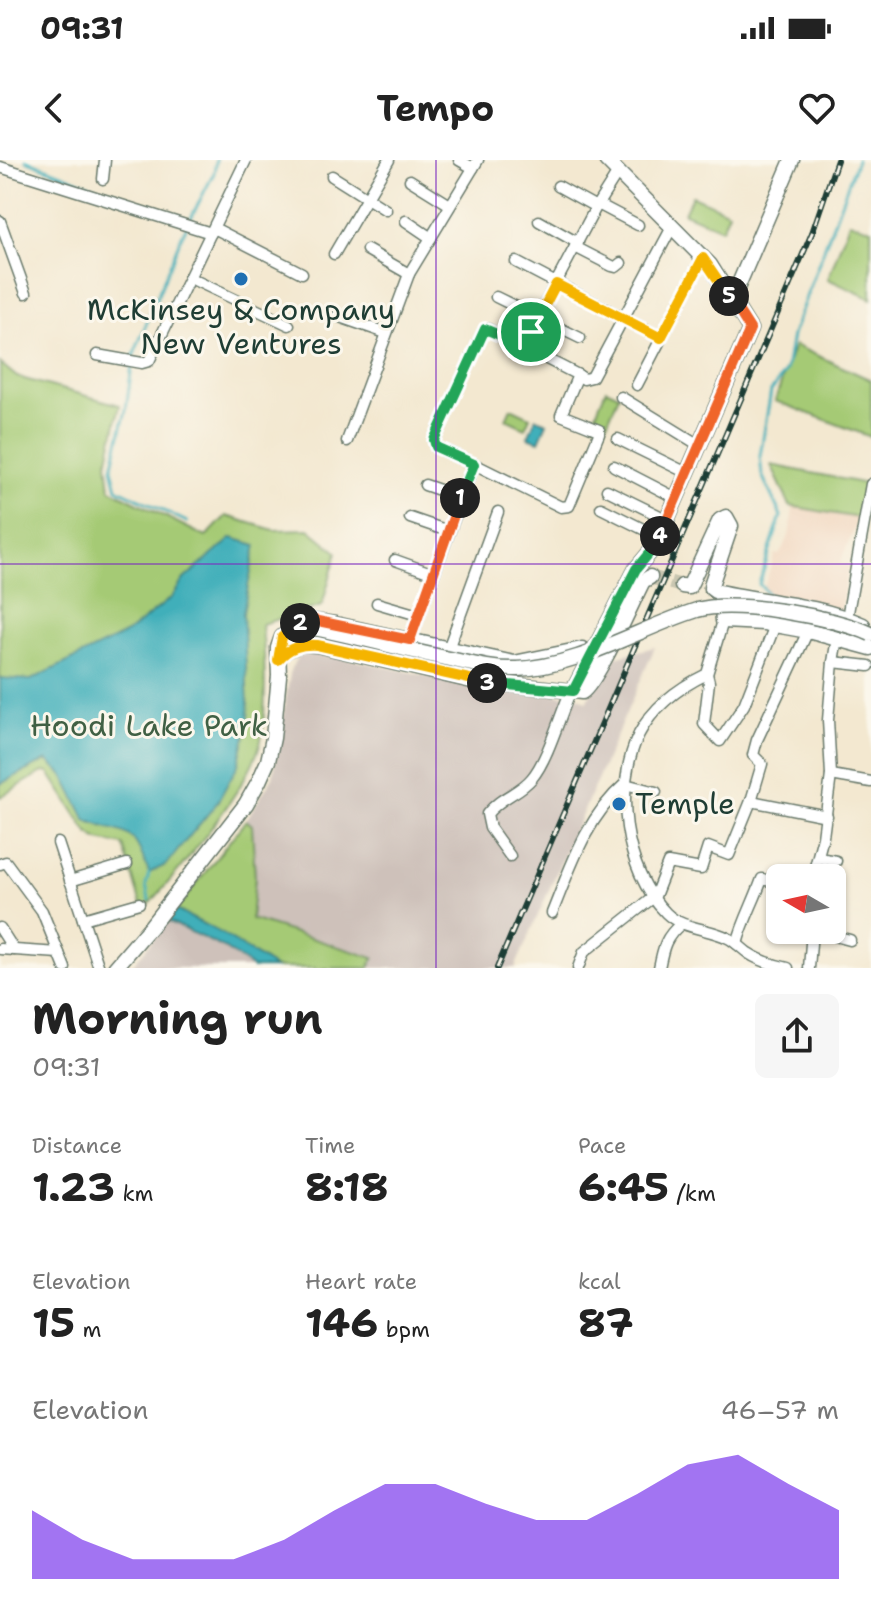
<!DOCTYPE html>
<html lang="en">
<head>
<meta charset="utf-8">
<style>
  :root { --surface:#fff; --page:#f6f6f6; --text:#222; --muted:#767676; --accent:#7c3aed }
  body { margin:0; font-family:"Shantell Sans",sans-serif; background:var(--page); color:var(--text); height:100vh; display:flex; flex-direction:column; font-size:30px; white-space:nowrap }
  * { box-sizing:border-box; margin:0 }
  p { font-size:26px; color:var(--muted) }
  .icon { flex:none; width:44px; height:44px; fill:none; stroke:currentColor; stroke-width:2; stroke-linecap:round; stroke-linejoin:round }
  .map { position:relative; height:808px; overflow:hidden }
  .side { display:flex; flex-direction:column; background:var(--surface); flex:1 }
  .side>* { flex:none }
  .needle { width:52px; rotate:279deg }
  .buttons { position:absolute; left:766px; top:704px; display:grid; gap:16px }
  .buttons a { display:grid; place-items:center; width:80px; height:80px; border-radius:12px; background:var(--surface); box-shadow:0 2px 6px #0004; font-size:40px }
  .pin { position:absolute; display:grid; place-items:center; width:68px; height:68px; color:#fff; margin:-34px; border:4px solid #fff; border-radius:50%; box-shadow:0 2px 8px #0007 }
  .km { position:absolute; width:40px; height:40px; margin:-20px; border-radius:50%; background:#222; color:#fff; font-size:22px; line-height:40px; text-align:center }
  .round { display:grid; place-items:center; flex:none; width:84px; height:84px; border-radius:12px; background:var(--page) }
  .headline { display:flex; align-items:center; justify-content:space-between; height:136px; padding:0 32px }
  h1 { font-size:44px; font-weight:700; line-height:60px }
  .metrics { display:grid; grid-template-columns:repeat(3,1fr); gap:12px; height:136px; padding:8px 32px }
  .metrics div { display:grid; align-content:center }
  .metrics b { font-size:40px; font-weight:700 }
  .metrics small { font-size:22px; font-weight:400 }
  .metrics p { font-size:22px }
  .chart { height:224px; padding:16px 32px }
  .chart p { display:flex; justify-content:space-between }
  .chart svg { width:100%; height:144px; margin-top:8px; fill:var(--accent); opacity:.7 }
  .status { display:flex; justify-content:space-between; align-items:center; height:56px; padding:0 40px; background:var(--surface); direction:ltr }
  .status svg { height:22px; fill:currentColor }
  header { display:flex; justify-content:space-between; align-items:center; height:104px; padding:0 32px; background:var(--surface); font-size:36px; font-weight:700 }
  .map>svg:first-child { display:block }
</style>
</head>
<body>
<div class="status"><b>09:31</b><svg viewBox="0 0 49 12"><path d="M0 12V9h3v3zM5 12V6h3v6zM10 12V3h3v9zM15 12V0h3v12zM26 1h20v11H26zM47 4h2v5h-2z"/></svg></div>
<header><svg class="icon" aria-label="back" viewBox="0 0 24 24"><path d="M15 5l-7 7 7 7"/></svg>Tempo<svg class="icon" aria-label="heart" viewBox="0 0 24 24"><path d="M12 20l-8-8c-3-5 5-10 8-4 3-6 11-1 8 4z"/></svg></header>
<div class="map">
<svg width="871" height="808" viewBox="0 0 871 808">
  <rect width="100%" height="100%" fill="#fbf7ec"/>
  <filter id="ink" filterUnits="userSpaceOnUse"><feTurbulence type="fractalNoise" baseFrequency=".0125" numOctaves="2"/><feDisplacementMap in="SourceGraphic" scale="16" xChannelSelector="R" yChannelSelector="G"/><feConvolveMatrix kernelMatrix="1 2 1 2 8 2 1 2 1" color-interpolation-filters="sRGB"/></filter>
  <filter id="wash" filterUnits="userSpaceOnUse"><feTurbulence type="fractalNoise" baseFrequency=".006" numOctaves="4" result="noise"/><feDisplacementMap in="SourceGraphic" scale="32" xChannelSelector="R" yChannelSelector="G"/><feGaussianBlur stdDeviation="1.8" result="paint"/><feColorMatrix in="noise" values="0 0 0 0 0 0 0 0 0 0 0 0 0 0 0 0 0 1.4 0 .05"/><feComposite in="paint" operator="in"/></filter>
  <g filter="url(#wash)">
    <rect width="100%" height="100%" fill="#f3e8d0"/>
    <polygon fill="#f1d5bd" points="794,342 859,358 840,403 849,405 840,451 762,433 775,394 779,395 789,376"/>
    <g fill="#cec1ba">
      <polygon points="655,487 515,808 369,808 373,797 251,759 255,718 252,665 246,660 273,617 291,508 299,496 310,491 480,527 580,537 587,542 606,499"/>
      <polygon points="168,761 225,788 253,808 130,808"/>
    </g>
    <g fill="#a5ca74" stroke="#628454" stroke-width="2">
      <polygon points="692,36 729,52 722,69 684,53"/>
      <polygon points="849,62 871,68 871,139 828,119"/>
      <polygon points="794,185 871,220 871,277 775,241"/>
      <path d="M0,203l17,14 103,28 -13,58 3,26 96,48 20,-21 48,14 35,-1 28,23 -15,54 -60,18c3,32 5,84 -1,116 -8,42 -87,138 -118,171l-20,-66 -25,-5 -10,-7 -39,-60 -6,-1 -43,25z"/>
      <polygon points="606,229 619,235 605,268 592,263"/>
      <polygon points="511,248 530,257 525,268 506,259"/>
      <polygon points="771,305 867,324 859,358 790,346"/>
      <polygon points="246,660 252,665 255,718 251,759 374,798 369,808 275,808 221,773 176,750"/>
    </g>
    <g fill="#3fafba" stroke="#2f7677" stroke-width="2">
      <polygon points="536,258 547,263 539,281 528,277"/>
      <path d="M232,378l24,7 -13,68 6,107 -11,45 -21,38 -51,62 -17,8c-18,-51 -19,-34 -63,-53l-23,-45 -16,-15 -47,24v-106l31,2 96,-47 45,-36 12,-18z"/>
      <polygon points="176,750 221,773 275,808 253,808 224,788 168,761"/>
    </g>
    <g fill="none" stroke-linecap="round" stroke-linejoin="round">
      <g stroke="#3fafba" stroke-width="3">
        <polyline points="26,0 156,51"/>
        <polyline points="133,197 181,77 214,13 216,0"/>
        <polyline points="132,205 126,250 112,308 117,328 187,362"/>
        <polyline points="768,434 759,424 781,356 762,315 760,296 771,231 786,211 792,175 857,0"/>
        <polyline points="149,713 146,725 149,740"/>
      </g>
    </g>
  </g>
  <g filter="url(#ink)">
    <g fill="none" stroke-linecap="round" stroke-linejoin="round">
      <polyline stroke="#c9c6b1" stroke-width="14" stroke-dasharray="14 7" stroke-linecap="butt" points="650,417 682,426"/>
      <defs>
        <g id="street">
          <polyline points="459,0 473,8"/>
          <polyline points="0,7 211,73"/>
          <polyline points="332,16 386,50"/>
          <polyline points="103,19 105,0"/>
          <polyline points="410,20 450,45"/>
          <polyline points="558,26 596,47"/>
          <polyline points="598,44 638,65"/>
          <polyline points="0,61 26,133"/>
          <polyline points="406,61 431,78"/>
          <polyline points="539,61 578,83"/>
          <polyline points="214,68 302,113"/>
          <polyline points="575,87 612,106 616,107 621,103"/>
          <polyline points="367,90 409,114"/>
          <polyline points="334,94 389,0"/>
          <polyline points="516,102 661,178"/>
          <polyline points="190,118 289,165"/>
          <polyline points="496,137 580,178"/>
          <polyline points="337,156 386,173"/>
          <polyline points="523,185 596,47 618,12"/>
          <polyline points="97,195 142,203 149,201 246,0"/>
          <polyline points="578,215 584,219 592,217 672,67"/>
          <polyline points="637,225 703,98"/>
          <polyline points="621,237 699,285"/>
          <polyline points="618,279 687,313"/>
          <polyline points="347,281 409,114 478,0"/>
          <polyline points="614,306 676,338"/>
          <polyline points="425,325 460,337"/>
          <polyline points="607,330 666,359"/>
          <polyline points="601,348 659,377"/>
          <polyline points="410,358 448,371"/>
          <polyline points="395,400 434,414"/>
          <polyline points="377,443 418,455"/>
          <polyline points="847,458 871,324"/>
          <path d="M723,461l-16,53c-27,13 -54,33 -68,60 -26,53 -15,137 27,179 16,16 42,15 62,25 8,4 13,10 20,15 12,8 26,12 40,15"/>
          <polyline points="410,480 474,304 436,287 434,280 484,171 488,169 578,215 561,255 599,270 599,274 569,346 561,347 474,304"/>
          <polyline points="448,489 498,352"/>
          <polyline points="833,502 869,506"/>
          <polyline points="707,514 709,522 704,564 720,581 744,545 775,465"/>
          <polyline points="831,615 871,622"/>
          <polyline points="751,641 827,656"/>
          <polyline points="58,683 99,808"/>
          <path d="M510,696l-20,-28 -3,-14c14,-18 32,-20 45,-36 16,-19 28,-63 39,-88"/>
          <polyline points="819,698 836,701"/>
          <polyline points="0,704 6,702 42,751 65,808"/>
          <polyline points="812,718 823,677 831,615 828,560 833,502 837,478"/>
          <polyline points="70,721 127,704"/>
          <path d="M552,753c19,-47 34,-95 73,-129l31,8"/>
          <polyline points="83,759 139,743"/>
          <polyline points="0,768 14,790"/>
          <polyline points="812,770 850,780"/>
          <path d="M737,784c6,-23 17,-42 25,-65l18,4"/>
          <polyline points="0,789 59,793"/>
          <polyline points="578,808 584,792 655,736 668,703 701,709 708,687 729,695 751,641 762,604 753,595 757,580 808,471"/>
          <path d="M659,808c4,-20 6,-31 22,-44"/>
          <polyline points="809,808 812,771"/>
        </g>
        <g id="secondary">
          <polyline points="732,140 792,0"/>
          <path d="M682,426l7,1 31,-67 6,-3 5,9 -19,56 -1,6 4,3c49,11 101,13 148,34"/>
          <polyline points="721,437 723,461 764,463 808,471 871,488"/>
          <path d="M285,491l17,-7 15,1 151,35 114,12c16,-11 50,-90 61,-111l7,-4"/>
          <polyline points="573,531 636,409 656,385 750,169 710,105 606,0"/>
          <polyline points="115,808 151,766 246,644 259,621 268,601 273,578 279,516 278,488 282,477 304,460 335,464 514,503 582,489"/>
        </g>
      </defs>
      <use href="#street" stroke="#69796b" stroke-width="13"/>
      <use href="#secondary" stroke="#69796b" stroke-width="17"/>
      <use href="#street" stroke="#fff" stroke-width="10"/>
      <use href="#secondary" stroke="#fff" stroke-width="14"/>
      <defs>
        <polyline id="rail" points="497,808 812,73 837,0"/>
      </defs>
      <use href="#rail" stroke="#1f3d34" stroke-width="6"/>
      <use href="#rail" stroke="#fbf7ec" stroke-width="3" stroke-dasharray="9" stroke-linecap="butt"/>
      <defs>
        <path id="secondary-bridge" d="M308,467c46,9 91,21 137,31 23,5 48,12 72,11 61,-2 123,-41 180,-59 38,-11 138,7 174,24"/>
      </defs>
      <use href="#secondary-bridge" stroke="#69796b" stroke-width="17" stroke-linecap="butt"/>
      <use href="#secondary-bridge" stroke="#fff" stroke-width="14"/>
    </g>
  </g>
  <g fill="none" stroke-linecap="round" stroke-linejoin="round" filter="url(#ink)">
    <defs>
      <polyline id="split-1" points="460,338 474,304 436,287 434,280 485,169 523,185 531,172"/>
      <polyline id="split-2" points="300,463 304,460 313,460 410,480 460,338"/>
      <path id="split-3" d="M300,463l-18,14 -4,23c11,-13 23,-16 39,-15l170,38"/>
      <polyline id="split-4" points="487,523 573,531 636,409 656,385 660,376"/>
      <polyline id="split-5" points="660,376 750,169 729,136"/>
      <polyline id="split-6" points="531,172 556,124 661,178 703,98 729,136"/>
    </defs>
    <use href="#split-1" stroke="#fff" stroke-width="16"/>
    <use href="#split-2" stroke="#fff" stroke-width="16"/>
    <use href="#split-3" stroke="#fff" stroke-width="16"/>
    <use href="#split-4" stroke="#fff" stroke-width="16"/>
    <use href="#split-5" stroke="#fff" stroke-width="16"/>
    <use href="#split-6" stroke="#fff" stroke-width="16"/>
    <use href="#split-1" stroke="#22a559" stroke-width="10"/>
    <use href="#split-2" stroke="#f0652b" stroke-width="10"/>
    <use href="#split-3" stroke="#f5b400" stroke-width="10"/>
    <use href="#split-4" stroke="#22a559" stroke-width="10"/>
    <use href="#split-5" stroke="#f0652b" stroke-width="10"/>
    <use href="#split-6" stroke="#f5b400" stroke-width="10"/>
  </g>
  <path fill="none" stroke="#7b2cbf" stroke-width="2" stroke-opacity="0.55" d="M436,0v808M0,404h871"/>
  <g fill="#1f6fb2" stroke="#fbf7ec" stroke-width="3">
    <circle cx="241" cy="119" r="8"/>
    <circle cx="619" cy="644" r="8"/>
  </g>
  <g text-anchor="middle" stroke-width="6" stroke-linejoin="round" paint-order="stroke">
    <g font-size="30" fill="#1f3d34" stroke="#fbf7ec">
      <text x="241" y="160">McKinsey &amp; Company<tspan x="241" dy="34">New Ventures</tspan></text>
      <text x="635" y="654" text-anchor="start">Temple</text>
    </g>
    <g font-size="30" fill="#406044" stroke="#fbf7ec">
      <text x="149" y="576">Hoodi Lake Park</text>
    </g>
  </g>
</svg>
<div class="buttons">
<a><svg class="needle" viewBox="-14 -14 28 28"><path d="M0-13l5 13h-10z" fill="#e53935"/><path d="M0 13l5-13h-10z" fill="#767676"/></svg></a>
</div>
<div class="pin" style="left:531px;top:172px;background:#1e9e55"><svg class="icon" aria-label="arrive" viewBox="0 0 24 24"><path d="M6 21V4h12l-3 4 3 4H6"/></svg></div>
<b class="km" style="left:460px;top:338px">1</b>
<b class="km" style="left:300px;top:463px">2</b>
<b class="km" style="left:487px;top:523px">3</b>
<b class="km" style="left:660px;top:376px">4</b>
<b class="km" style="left:729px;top:136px">5</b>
</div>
<section class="side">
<div class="headline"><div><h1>Morning run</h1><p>09:31</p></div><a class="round"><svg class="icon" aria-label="share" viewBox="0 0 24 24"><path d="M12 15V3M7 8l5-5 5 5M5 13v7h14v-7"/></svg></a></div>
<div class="metrics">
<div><p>Distance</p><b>1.23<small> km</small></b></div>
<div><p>Time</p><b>8:18</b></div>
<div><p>Pace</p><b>6:45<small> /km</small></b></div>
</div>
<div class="metrics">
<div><p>Elevation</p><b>15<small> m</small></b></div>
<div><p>Heart rate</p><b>146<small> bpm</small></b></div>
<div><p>kcal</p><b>87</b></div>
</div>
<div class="chart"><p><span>Elevation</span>46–57 m</p>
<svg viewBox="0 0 160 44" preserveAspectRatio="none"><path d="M0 44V23L10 32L20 38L30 38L40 38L50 32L60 23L70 15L80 15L90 21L100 26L110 26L120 18L130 9L140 6L150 15L160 23V44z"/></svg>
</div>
</section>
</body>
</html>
